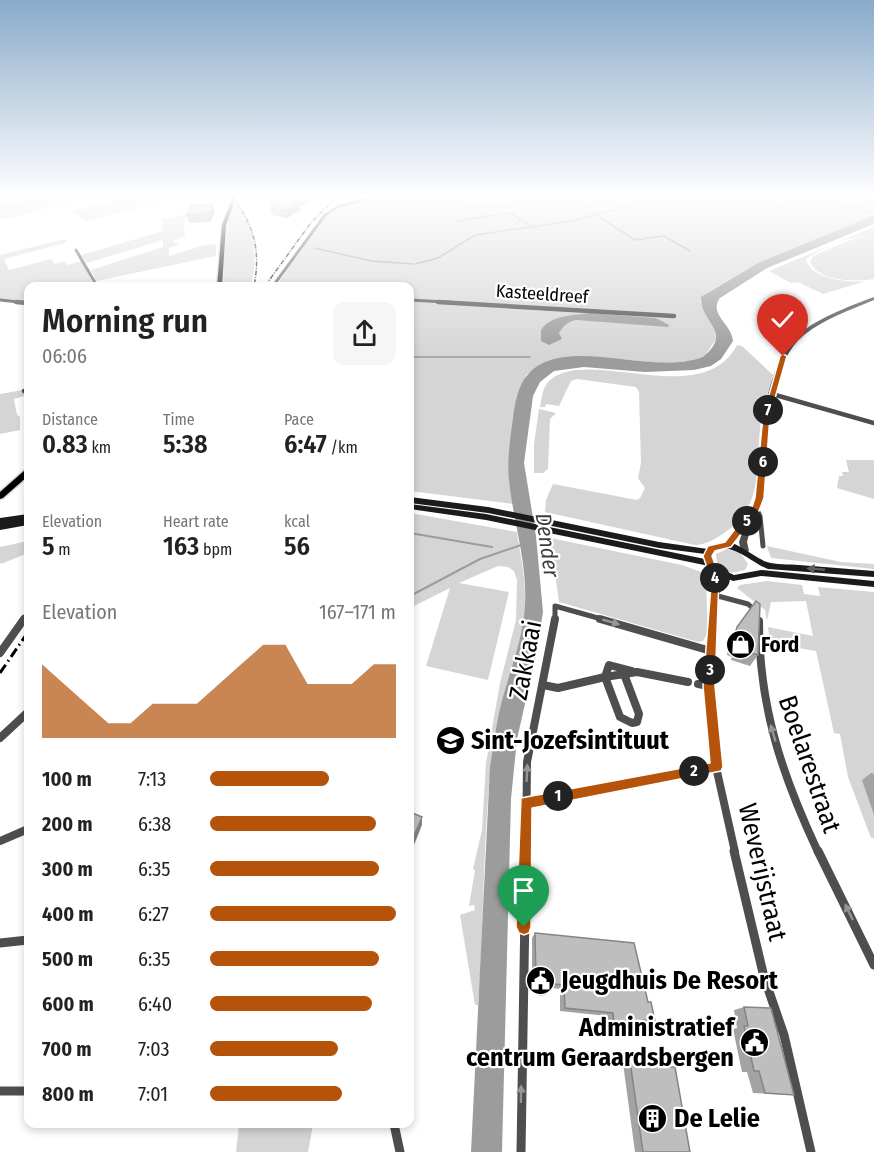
<!DOCTYPE html>
<html lang="en">
<head>
<meta charset="utf-8">
<style>
  :root { --surface:#fff; --page:#f6f6f6; --text:#222; --muted:#767676; --accent:#b45309 }
  body { margin:0; font-family:"Fira Sans Condensed",sans-serif; background:var(--page); color:var(--text); height:100vh; display:flex; flex-direction:column; font-size:22px; white-space:nowrap }
  * { box-sizing:border-box; margin:0 }
  p { font-size:20px; color:var(--muted) }
  .icon { flex:none; width:33px; height:33px; fill:none; stroke:currentColor; stroke-width:2; stroke-linecap:round; stroke-linejoin:round }
  .map { position:relative; flex:1; overflow:hidden }
  .side { position:absolute; left:24px; top:282px; width:390px; height:846px; display:flex; flex-direction:column; background:var(--surface); border-radius:12px; box-shadow:0 3px 9px #0003 }
  .side>* { flex:none }
  .pin { position:absolute; display:grid; place-items:center; width:51px; height:51px; color:#fff; margin:-62px -26px; border-radius:50% 50% 50% 0; rotate:-45deg; box-shadow:0 0 6px #0007 }
  .pin .icon { rotate:45deg }
  .km { position:absolute; width:30px; height:30px; margin:-15px; border-radius:50%; background:#222; color:#fff; font-size:16px; line-height:30px; text-align:center }
  .round { display:grid; place-items:center; flex:none; width:63px; height:63px; border-radius:12px; background:var(--page) }
  .head { display:flex; align-items:center; justify-content:space-between; height:102px; padding:0 18px }
  h1 { font-size:33px; font-weight:600; line-height:45px }
  .metrics { display:grid; grid-template-columns:repeat(3,1fr); gap:9px; height:102px; padding:6px 18px }
  .metrics div { display:grid; align-content:center }
  .metrics b { font-size:26px; font-weight:600 }
  .metrics small { font-size:16px; font-weight:400 }
  .metrics p { font-size:16px }
  .chart { height:168px; padding:12px 18px }
  .chart p { display:flex; justify-content:space-between }
  .chart svg { width:100%; height:108px; margin-top:6px; fill:var(--accent); opacity:.7 }
  ul { padding:0 18px; list-style:none; font-size:20px }
  li { display:grid; grid-template-columns:96px 72px 1fr; align-items:center; height:45px }
  li i { height:15px; border-radius:8px; background:var(--accent) }
  .map>svg:first-child { display:block }
</style>
</head>
<body>
<div class="map">
<svg width="874" height="1152" viewBox="0 0 874 1152">
  <rect width="100%" height="100%" fill="#fff"/>
  <g fill="#d5d5d5">
    <polygon points="0,196 88,196 14,218 0,219"/>
    <polygon points="131,196 157,196 158,203 85,221 72,211"/>
    <path d="M413,196h461v19l-116,48 -52,30 -6,8 15,28 1,10 -12,18c-57,20 -128,-23 -178,18l-17,105 4,24 -103,-13v-205h-134l53,-74c26,-13 55,-14 84,-16z"/>
    <path d="M235,202c21,25 23,53 16,84h-29l6,-60z"/>
    <polygon points="184,213 190,213 184,224 185,236 172,241 179,245 169,248 169,256 204,245 216,244 216,256 96,281 91,270 163,247 163,240 87,263 81,255 163,231 162,219 180,216"/>
    <path d="M874,227v52c-18,3 -57,3 -64,-18l3,-5 40,-17 15,-2c-19,-2 -46,11 -62,22 4,20 42,24 60,22l-43,13 -25,-12 -7,1 -22,-12z"/>
    <polygon points="65,239 68,242 4,259 9,270 51,259 55,264 64,261 67,265 82,261 94,286 28,286 28,302 0,299 0,255"/>
    <path d="M737,345l5,1 31,29c-4,14 -9,30 -12,45 -6,42 5,86 -37,113 -9,6 -18,12 -29,12l-150,-33 1,-12 7,-16 84,16 3,-2 5,-10 -7,-10 3,-15 -2,-71 -3,-5 -59,-8 -6,2 -12,25 -13,-2 -1,3h-5c2,-9 2,-19 9,-26 38,-36 153,31 188,-36z"/>
    <polygon points="28,389 28,395 14,399 17,415 20,417 20,430 0,434 0,394"/>
    <polygon points="539,409 556,413 550,419 548,469 543,473 534,473 534,444"/>
    <polygon points="846,460 874,460 874,499 837,488 839,476 843,476 842,472 849,472"/>
    <path d="M410,513l107,19c4,28 11,56 7,86 -6,42 -24,81 -30,123 -12,88 -9,176 -16,264h-3l-15,-90 15,-5 -1,-5 -5,1 6,-36 -2,-1 9,-39 4,-67 14,-80 16,-63 1,-40 -3,-9 -6,-4 -10,-1 -39,17 50,9 -21,88 -62,-14 24,-78 -40,20z"/>
    <polygon points="550,538 682,565 701,572 706,581 708,636 706,636 703,641 698,642 559,602"/>
    <polygon points="28,541 28,553 1,564 0,562 0,547"/>
    <polygon points="767,546 841,562 874,564 874,569 771,558"/>
    <polygon points="727,549 740,553 748,564 745,570 731,573 717,565 716,554"/>
    <polygon points="767,581 802,585 804,594 820,596 818,587 874,592 874,838 871,838 848,777 840,734 834,733 816,651 770,643 768,627 813,636 806,601 771,602 767,621 765,610 737,588 740,585"/>
    <polygon points="239,1124 313,1125 308,1152 236,1152"/>
  </g>
  <g fill="#9c9c9c">
    <path d="M874,215v9l-107,44 -47,30c-12,16 12,26 13,43l-12,18 -10,7 -17,4 -49,2 -61,-5 -30,4 -14,11 -7,14 -9,67 12,73 7,76 -7,44 -19,83 -6,60 -9,353h-31l19,-385c3,-18 5,-36 9,-54 7,-32 21,-64 25,-97 6,-45 -10,-90 -15,-135 -2,-21 1,-42 4,-63 3,-22 7,-43 28,-54 44,-22 113,11 162,-7 31,-26 -3,-34 -2,-60l3,-2 54,-32z"/>
    <path d="M591,313l65,5 13,7 -1,2 -92,-7c-9,2 -12,5 -17,13l3,6 -13,6 -8,-4v-11c10,-15 33,-15 50,-17z"/>
  </g>
  <g fill="none" stroke-linecap="round" stroke-linejoin="round">
    <g stroke="#9c9c9c" stroke-width="1.5">
      <polyline points="742,196 781,206 804,196"/>
      <polyline points="816,196 874,213"/>
      <polyline points="24,205 51,196"/>
      <polyline points="0,209 22,206"/>
      <polyline points="451,210 582,197 595,213"/>
      <polyline points="598,216 635,240 664,236 690,251"/>
      <polyline points="457,221 510,213 529,225"/>
      <polyline points="314,248 372,261 412,264"/>
      <polyline points="415,264 438,258 475,235 572,221 643,202 680,203 712,196"/>
      <polyline points="410,357 530,357"/>
    </g>
    <g stroke="#9c9c9c" stroke-width="2">
      <polyline points="410,533 492,547"/>
      <polyline points="410,596 480,559 521,545"/>
    </g>
    <defs>
      <g id="primary">
        <polygon points="233,196 237,196 226,225 222,286 217,286 222,225"/>
        <polygon points="25,470 28,470 28,476 3,498 0,499 0,492"/>
      </g>
    </defs>
    <use href="#primary" stroke="#dbdbdb" stroke-width="3"/>
    <g stroke="#4e4e4e" stroke-width="3">
      <polyline points="76,250 97,286"/>
      <polyline points="273,286 325,215 339,206 371,198"/>
      <polyline points="0,300 28,303"/>
      <polyline points="410,300 463,303"/>
    </g>
    <g stroke="#4e4e4e" stroke-width="4.5">
      <polyline points="16,302 28,303"/>
      <polyline points="438,302 674,316"/>
      <polyline points="24,391 28,390"/>
      <polyline points="772,394 874,423"/>
    </g>
    <g stroke="#4e4e4e" stroke-width="5">
      <polyline points="756,508 760,516 763,546"/>
      <polyline points="714,595 748,604 757,612"/>
      <polyline points="715,595 728,577"/>
      <polyline points="23,620 28,613"/>
      <polyline points="555,620 555,606 605,620"/>
      <polyline points="713,620 717,572"/>
    </g>
    <g stroke="#4e4e4e" stroke-width="8">
      <polyline points="600,619 711,651"/>
      <polyline points="713,619 709,686 716,767 735,852"/>
      <path d="M759,621c0,86 23,154 59,231"/>
      <polyline points="0,653 24,619"/>
      <polygon points="624,674 639,714 637,722 632,723 620,717 605,677"/>
      <polyline points="624,674 637,672 688,682"/>
      <polyline points="698,684 709,686"/>
      <polyline points="543,685 558,688 605,677 609,665 632,671"/>
      <polyline points="0,738 28,712"/>
      <polyline points="525,803 716,767"/>
      <polyline points="0,841 28,829"/>
      <polyline points="526,852 527,762 555,619"/>
    </g>
    <g stroke="#4e4e4e" stroke-width="9">
      <polyline points="734,851 764,977 784,1035 811,1152"/>
      <polyline points="818,851 874,965"/>
      <polyline points="0,943 28,940"/>
      <polyline points="0,1091 28,1091"/>
      <polyline points="394,1124 400,1152"/>
      <polyline points="521,1152 526,851"/>
    </g>
    <path fill="#4e4e4e" fill-rule="evenodd" d="M874,297v3c-24,10 -50,19 -70,35 -32,26 -36,87 -38,125 -2,23 1,38 -13,57v2l-6,23 2,9 -4,3 -4,-3 -2,-9 4,-12 -12,17h-6l-1,-2 1,-2c9,-11 29,-32 32,-45 1,-6 0,-12 1,-18 1,-12 2,-25 3,-37 3,-36 9,-79 36,-107 16,-16 55,-31 77,-39z"/>
    <g fill="#1b1b1b" fill-rule="evenodd">
      <path d="M410,497l78,10 171,35 49,7c22,-19 39,6 59,13 9,3 22,2 32,3 25,2 50,4 75,6v6l-106,-8c-15,-5 -44,-34 -56,-13l5,11 17,8 27,-5 113,11v6l-113,-11 -28,5 -22,-10 -2,-5 -223,-46 -76,-11v-5l76,10 219,45 -1,-3 1,-2 -46,-6 -171,-35 -78,-10z"/>
      <polygon points="28,514 28,525 0,530 0,524 16,521 0,524 0,518"/>
    </g>
    <use href="#primary" fill="#000" fill-rule="evenodd"/>
    <g stroke="#000" stroke-width="1.5" stroke-dasharray="5 1.5 1 1.5" stroke-linecap="butt">
      <path d="M231,196c23,27 30,55 23,90"/>
      <polyline points="265,286 310,224 337,196"/>
    </g>
    <polyline stroke="#000" stroke-width="3" stroke-dasharray="10 4 1.5 4" stroke-linecap="butt" points="0,673 28,632"/>
  </g>
  <g fill="#a3a3a3">
    <polygon points="270,197 314,198 300,207 300,210 287,218 272,215 269,202 271,201"/>
    <polygon points="215,212 210,222 189,223 187,215"/>
    <polygon points="737,627 758,655 750,666 731,660 732,657 727,655 730,638"/>
    <polygon points="871,773 874,774 874,815 862,780"/>
    <polygon points="535,933 648,1002 655,1021 647,1023 644,1023 644,1031 637,1033 618,1031 617,1028 607,1027 607,1016 560,1011 560,989 552,988 547,994 541,996 536,994 532,986 532,938"/>
    <polygon points="744,1007 794,1095 753,1093 747,1072 742,1072 733,1029 737,1028 734,1010"/>
    <polygon points="629,1054 687,1152 635,1152 622,1056"/>
  </g>
  <g fill="#858585">
    <polygon points="304,196 314,196 314,198 300,207 300,210 287,218 286,211 295,202"/>
    <polygon points="213,205 215,212 210,222 208,214"/>
    <polygon points="422,817 422,825 410,855 410,845"/>
  </g>
  <g fill="#bebebe" stroke="#858585" stroke-width="1.5">
    <polygon points="272,196 304,196 295,202 299,203 286,211 271,208 278,204 269,202 276,198 270,197"/>
    <polygon points="192,205 213,205 208,214 187,215"/>
    <polygon points="27,392 28,392 28,409 26,410"/>
    <polygon points="756,601 760,604 758,655 738,649 739,646 734,644 737,627"/>
    <polygon points="410,812 422,817 410,845"/>
    <polygon points="535,933 634,943 648,1002 651,1002 655,1021 643,1020 644,1031 624,1029 624,1025 614,1024 613,1013 565,1008 564,985 554,984 551,990 545,993 540,990 536,982"/>
    <polygon points="744,1007 771,1008 794,1095 765,1093 759,1071 754,1071 744,1026 748,1026"/>
    <polygon points="629,1054 668,1055 670,1067 675,1067 690,1152 643,1152"/>
  </g>
  <defs><path id="oneway-solid" d="M-6-.8H1V-3.2L6.5 0L1 3.2V.8H-6Z" transform="scale(1.5)"/></defs>
  <use fill="#5f5f5f" href="#oneway-solid" transform="translate(816 569) rotate(-175)"/>
  <g fill="#959595">
    <use href="#oneway-solid" transform="translate(611 622) rotate(16)"/>
    <use href="#oneway-solid" transform="translate(773 733) rotate(-107)"/>
    <use href="#oneway-solid" transform="translate(527 773) rotate(-87)"/>
    <use href="#oneway-solid" transform="translate(849 912) rotate(-116)"/>
    <use href="#oneway-solid" transform="translate(521 1094) rotate(-89)"/>
  </g>
  <linearGradient id="sky" x2="0" y2="1"><stop stop-color="#89aaca"/><stop offset="0.55" stop-color="#fff"/><stop offset="1" stop-color="#fff" stop-opacity="0"/></linearGradient>
  <rect width="874" height="357" fill="url(#sky)"/>
  <polygon fill="#b45309" stroke="#fff" stroke-width="1.5" points="783,354 787,356 770,416 764,498 759,511 731,547 715,551 712,556 715,564 722,572 719,579 715,686 723,767 721,771 532,808 531,927 529,933 524,935 519,933 516,927 521,798 710,763 703,686 712,573 707,568 703,556 708,546 725,542 752,507 755,498 763,416 780,356"/>
  <defs>
    <symbol id="shop-disc" viewBox="-11 -11 22 22"><circle r="9.5" fill="#000" stroke="#fff"/><path d="M-5-2.5h2.3a2.7 3.5 0 0 1 5.4 0H5L5.5 6h-11ZM-1.5-2.5h3a1.5 2.3 0 0 0-3 0Z" fill="#fff"/></symbol>
    <symbol id="school-disc" viewBox="-11 -11 22 22"><circle r="9.5" fill="#000" stroke="#fff"/><path d="M0-5L7-2L0 1L-7-2ZM-4 1L0 2.5L4 1V4Q0 6-4 4Z" fill="#fff"/></symbol>
    <symbol id="civic-disc" viewBox="-11 -11 22 22"><circle r="9.5" fill="#000" stroke="#fff"/><path d="M-.6-6.5H3V-4.5H.6V-3L4-1V1h2V6H-6V1h2V-1L-.6-3ZM-1.2 2.5V6h2.4V2.5Z" fill="#fff"/></symbol>
    <symbol id="building-disc" viewBox="-11 -11 22 22"><circle r="9.5" fill="#000" stroke="#fff"/><path d="M-4-6H4V6H1V3H-1V6H-4ZM-2.5-4.3h1.7v1.8h-1.7ZM.8-4.3h1.7v1.8H.8ZM-2.5-1h1.7V.8h-1.7ZM.8-1h1.7V.8H.8Z" fill="#fff"/></symbol>
  </defs>
  <g fill-rule="evenodd">
    <use href="#shop-disc" x="724" y="628" width="33" height="33"/>
    <use href="#school-disc" x="434" y="724" width="33" height="33"/>
    <use href="#civic-disc" x="524" y="964" width="33" height="33"/>
    <use href="#civic-disc" x="738" y="1026" width="33" height="33"/>
    <use href="#building-disc" x="636" y="1102" width="33" height="33"/>
  </g>
  <g text-anchor="middle" stroke-width="4.5" stroke-linejoin="round" paint-order="stroke">
    <g font-size="18" fill="#000" stroke="#fff">
      <text transform="translate(542 294) rotate(4)" y="6">Kasteeldreef</text>
    </g>
    <g font-size="21" font-weight="bold" fill="#000" stroke="#fff" text-anchor="start">
      <text x="761" y="652">Ford</text>
    </g>
    <g font-size="22" font-style="italic" fill="#3d3d3d" stroke="#fff">
      <text transform="translate(548 545) rotate(82)" y="8">Dender</text>
    </g>
    <g font-size="26" fill="#000" stroke="#fff">
      <text transform="translate(525 660) rotate(-79)" y="9">Zakkaai</text>
      <text transform="translate(810 764) rotate(71)" y="9">Boelarestraat</text>
      <text transform="translate(763 872) rotate(77)" y="9">Weverijstraat</text>
    </g>
    <g font-size="26" font-weight="bold" fill="#000" stroke="#fff" text-anchor="start">
      <text x="471" y="749">Sint-Jozefsintituut</text>
      <text x="561" y="989">Jeugdhuis De Resort</text>
      <text x="734" y="1036" text-anchor="end">Administratief<tspan x="734" dy="30">centrum Geraardsbergen</tspan></text>
      <text x="674" y="1127">De Lelie</text>
    </g>
  </g>
</svg>
<div class="pin" style="left:524px;top:927px;background:#1e9e55"><svg class="icon" aria-label="arrive" viewBox="0 0 24 24"><path d="M6 21V4h12l-3 4 3 4H6"/></svg></div>
<div class="pin" style="left:783px;top:356px;background:#d93025"><svg class="icon" aria-label="check" viewBox="0 0 24 24"><path d="M5 12l5 5 9-10"/></svg></div>
<b class="km" style="left:558px;top:796px">1</b>
<b class="km" style="left:694px;top:771px">2</b>
<b class="km" style="left:710px;top:670px">3</b>
<b class="km" style="left:715px;top:578px">4</b>
<b class="km" style="left:747px;top:521px">5</b>
<b class="km" style="left:763px;top:462px">6</b>
<b class="km" style="left:768px;top:410px">7</b>
<section class="side">
<div class="head"><div><h1>Morning run</h1><p>06:06</p></div><a class="round"><svg class="icon" aria-label="share" viewBox="0 0 24 24"><path d="M12 15V3M7 8l5-5 5 5M5 13v7h14v-7"/></svg></a></div>
<div class="metrics">
<div><p>Distance</p><b>0.83<small> km</small></b></div>
<div><p>Time</p><b>5:38</b></div>
<div><p>Pace</p><b>6:47<small> /km</small></b></div>
</div>
<div class="metrics">
<div><p>Elevation</p><b>5<small> m</small></b></div>
<div><p>Heart rate</p><b>163<small> bpm</small></b></div>
<div><p>kcal</p><b>56</b></div>
</div>
<div class="chart"><p><span>Elevation</span>167–171 m</p>
<svg viewBox="0 0 160 44" preserveAspectRatio="none"><path d="M0 44V14L10 22L20 30L30 38L40 38L50 30L60 30L70 30L80 22L90 14L100 6L110 6L120 22L130 22L140 22L150 14L160 14V44z"/></svg>
</div>
<ul>
<li><b>100 m</b>7:13<i style="width:64%"></i></li>
<li><b>200 m</b>6:38<i style="width:89%"></i></li>
<li><b>300 m</b>6:35<i style="width:91%"></i></li>
<li><b>400 m</b>6:27<i style="width:100%"></i></li>
<li><b>500 m</b>6:35<i style="width:91%"></i></li>
<li><b>600 m</b>6:40<i style="width:87%"></i></li>
<li><b>700 m</b>7:03<i style="width:69%"></i></li>
<li><b>800 m</b>7:01<i style="width:71%"></i></li>
</ul>
</section>
</div>
</body>
</html>
